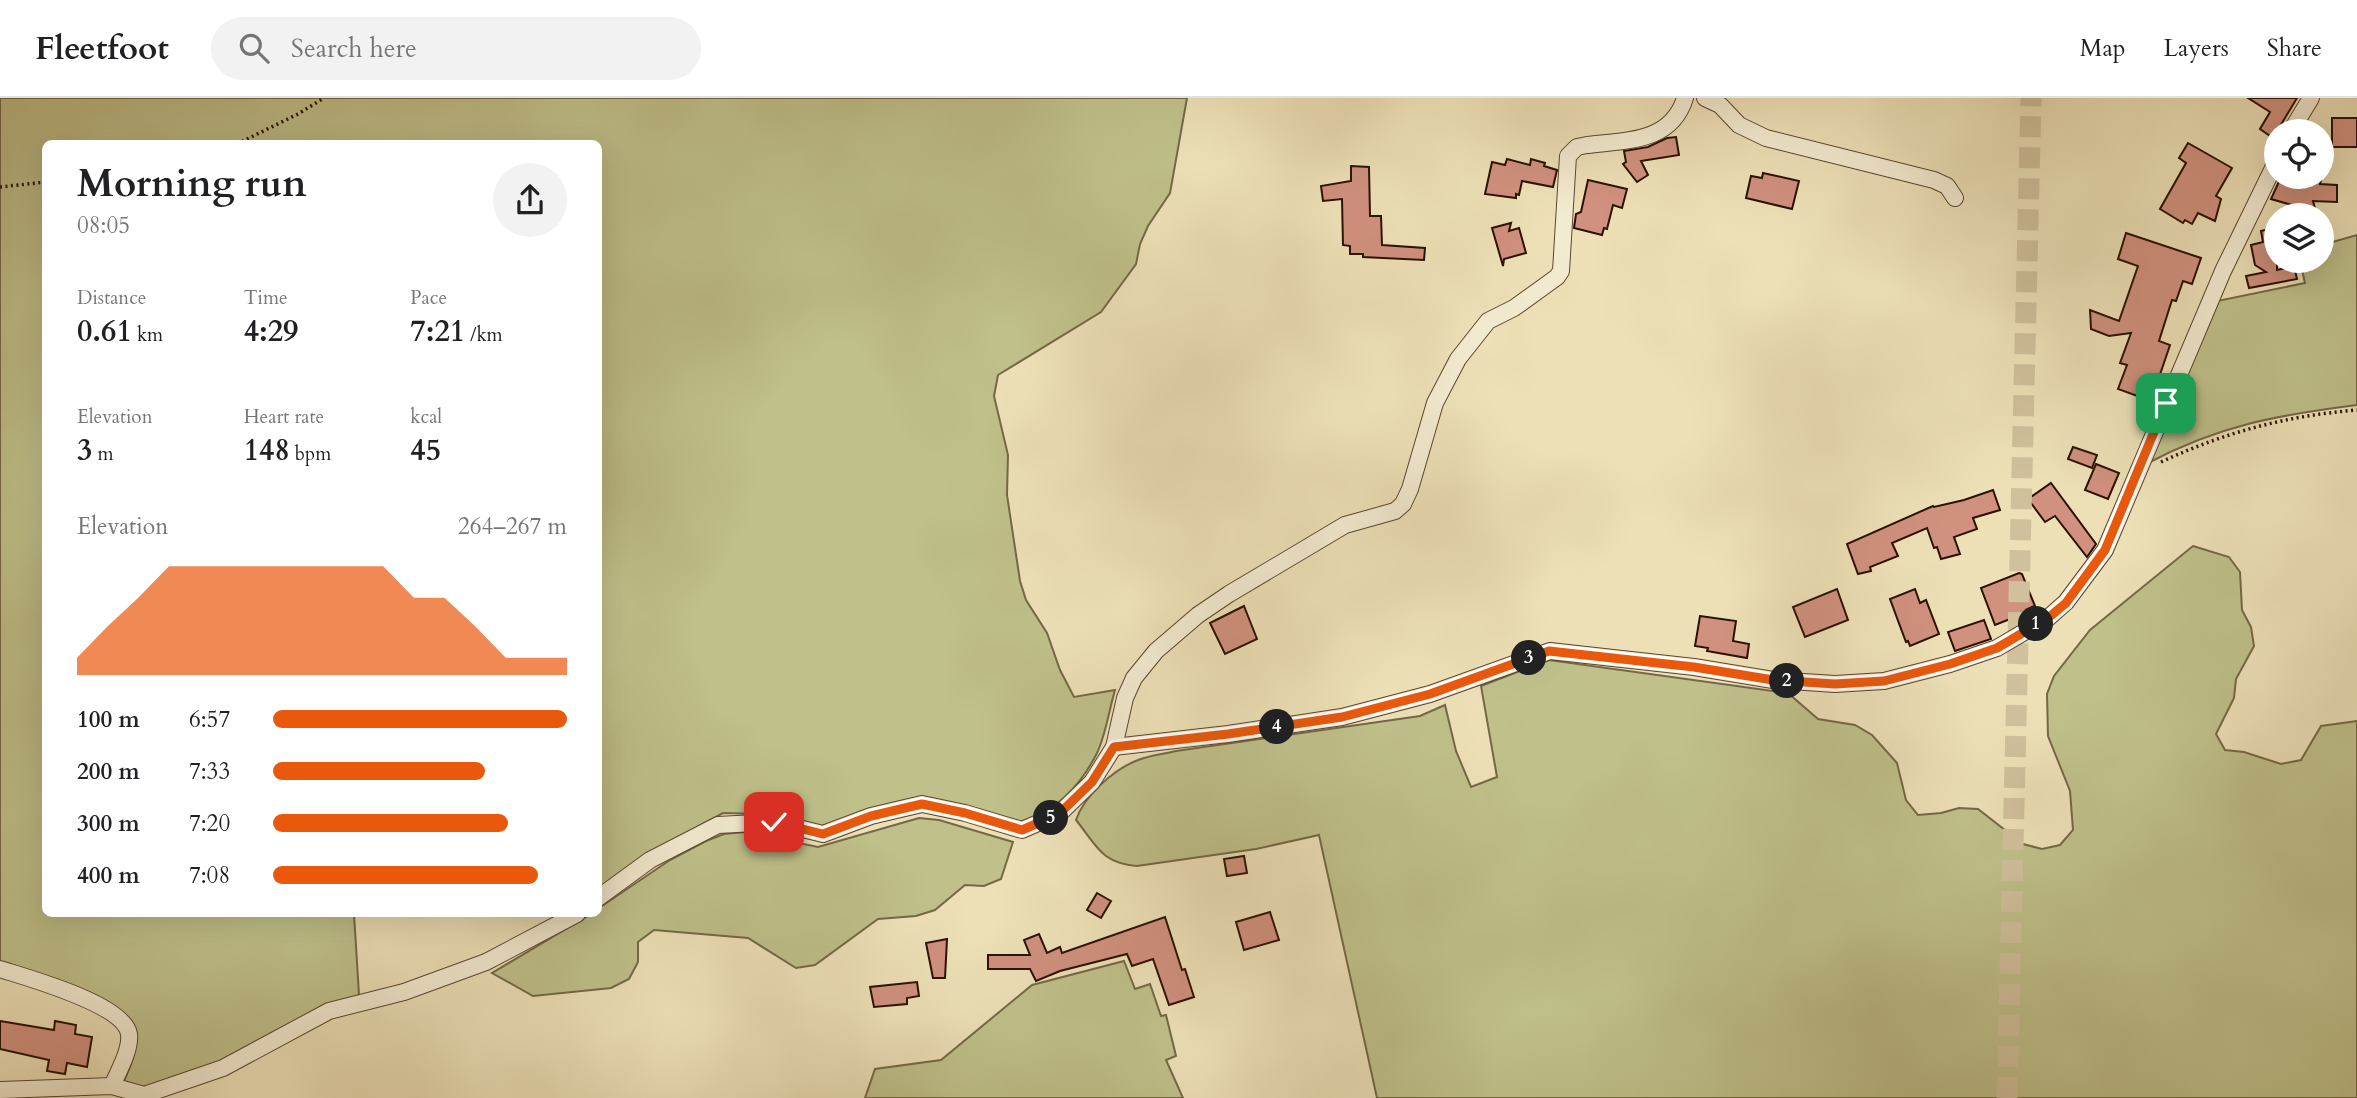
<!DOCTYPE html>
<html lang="en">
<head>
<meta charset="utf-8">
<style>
  :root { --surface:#fff; --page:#f2f2f2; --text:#202124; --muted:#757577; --line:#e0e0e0; --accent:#ea580c }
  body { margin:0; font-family:Cardo,serif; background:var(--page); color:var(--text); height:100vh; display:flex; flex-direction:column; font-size:26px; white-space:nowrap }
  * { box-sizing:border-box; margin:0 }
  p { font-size:23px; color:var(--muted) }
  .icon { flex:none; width:38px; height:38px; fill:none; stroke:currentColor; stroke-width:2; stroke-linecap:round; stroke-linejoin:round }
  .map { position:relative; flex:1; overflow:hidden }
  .sheet { position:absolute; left:42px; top:42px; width:560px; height:777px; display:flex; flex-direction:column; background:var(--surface); border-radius:10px; box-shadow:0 7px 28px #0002 }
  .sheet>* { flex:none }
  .tools { position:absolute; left:2264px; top:21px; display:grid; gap:14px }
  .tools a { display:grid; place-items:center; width:70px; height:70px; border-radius:50%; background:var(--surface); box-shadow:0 7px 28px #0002; font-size:35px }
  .pin { position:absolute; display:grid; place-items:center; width:60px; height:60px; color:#fff; margin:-30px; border-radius:14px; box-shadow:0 4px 10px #0006 }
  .km { position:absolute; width:35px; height:35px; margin:-18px; border-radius:50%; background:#222; color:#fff; font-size:19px; line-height:35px; text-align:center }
  .round { display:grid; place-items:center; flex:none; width:74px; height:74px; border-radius:37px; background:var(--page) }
  .overview { display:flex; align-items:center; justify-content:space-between; height:119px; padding:0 35px }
  h1 { font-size:38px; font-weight:600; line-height:52px }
  .stats { display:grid; grid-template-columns:repeat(3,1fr); gap:10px; height:119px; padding:7px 35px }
  .stats div { display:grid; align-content:center }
  .stats b { font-size:30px; font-weight:600 }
  .stats small { font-size:19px; font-weight:400 }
  .stats p { font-size:19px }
  .chart { height:196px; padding:14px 35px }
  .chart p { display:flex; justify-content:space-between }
  .chart svg { width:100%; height:126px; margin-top:7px; fill:var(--accent); opacity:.7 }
  ul { padding:0 35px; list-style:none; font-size:23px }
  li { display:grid; grid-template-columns:112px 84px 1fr; align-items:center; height:52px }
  li i { height:18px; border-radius:9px; background:var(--accent) }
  header { display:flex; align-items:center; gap:42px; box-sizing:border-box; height:98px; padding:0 35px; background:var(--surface); border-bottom:2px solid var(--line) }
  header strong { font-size:33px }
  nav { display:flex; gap:38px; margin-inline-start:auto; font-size:24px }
  .search { width:490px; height:63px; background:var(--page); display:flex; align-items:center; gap:18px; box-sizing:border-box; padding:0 24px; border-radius:38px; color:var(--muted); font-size:26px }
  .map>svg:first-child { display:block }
</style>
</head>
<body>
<header>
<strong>Fleetfoot</strong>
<div class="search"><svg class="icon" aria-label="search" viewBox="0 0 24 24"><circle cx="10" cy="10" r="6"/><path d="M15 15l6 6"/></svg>Search here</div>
<nav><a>Map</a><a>Layers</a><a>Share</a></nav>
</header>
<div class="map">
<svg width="2357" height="1000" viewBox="0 0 2357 1000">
  <rect width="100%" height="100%" fill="#ede0b7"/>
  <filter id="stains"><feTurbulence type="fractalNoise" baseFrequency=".00286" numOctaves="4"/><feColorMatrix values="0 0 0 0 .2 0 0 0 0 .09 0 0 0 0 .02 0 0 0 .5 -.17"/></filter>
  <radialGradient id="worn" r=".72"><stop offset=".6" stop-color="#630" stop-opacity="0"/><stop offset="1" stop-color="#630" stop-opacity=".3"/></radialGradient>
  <g fill="#bfc08a" stroke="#746846" stroke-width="2">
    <path d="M0,0h1187l-17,95 -22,33 -8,18 -4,20 -35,48 -103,63 -4,21 14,59 -1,40 13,86 6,19 21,33 13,37 14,27 41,-7c-6,20 -9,44 -18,63 -16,32 -43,62 -80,69l-84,-23 -20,-1 -87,29 -65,-13 -38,-1 -72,39 -51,35 -2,-743h-552v770h308l5,81 -143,69 -70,25 -24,-4c10,-20 16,-37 10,-60l-132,-61z"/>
    <path d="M2357,137v170c-79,10 -137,20 -209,58l69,-162 88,-18 -5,-22h22v-16z"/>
    <path d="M2193,448l36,11 11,15 2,38 9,17 3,19 -18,33 -2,19 -18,36 9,16 19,2 37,12 20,-4 20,-34 36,-5v377h-980l-58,-263 -63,14 -119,17c-36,-3 -40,-20 -61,-46 8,-24 38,-51 62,-60 12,-5 26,-6 38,-9l244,-35 25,-11 11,46 15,36 26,-10 -16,-91 68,-26 239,33 30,26 37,6 17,10 25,28 9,37 12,15 23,-2 18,-5 19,1 45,35 19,5 18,-4 13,-15 -3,-39 -22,-55 -1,-42 7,-18 36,-46z"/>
    <polygon points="919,720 939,722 1013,744 1001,781 984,788 965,787 935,812 916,818 878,821 815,867 796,870 748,840 654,832 638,844 638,864 629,881 611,890 533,898 492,875 591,816 598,816 599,810 670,762 706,743 724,736 745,734 818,749"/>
    <polygon points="1124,863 1135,891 1150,886 1161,918 1166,917 1176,958 1166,962 1183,1000 865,1000 875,971 941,962 1032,887"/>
  </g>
  <g fill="#d0917e" stroke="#2a1102" stroke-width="2">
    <polygon points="2248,0 2297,0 2273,40 2260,31 2270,14"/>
    <rect x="2332" y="20" width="25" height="29"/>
    <polygon points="1676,39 1679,57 1641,63 1648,77 1637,84 1623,66 1626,64 1624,53 1648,49 1667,40"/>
    <polygon points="2188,45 2232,70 2216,98 2221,101 2215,123 2198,115 2192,126 2185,122 2183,125 2160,111 2186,65 2179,60"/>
    <polygon points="1507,61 1530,67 1531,61 1545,65 1544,68 1557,72 1553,89 1522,83 1519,97 1516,96 1516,100 1485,96 1492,64 1505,67"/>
    <polygon points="1351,68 1369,69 1370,118 1381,118 1382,147 1425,150 1424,162 1363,159 1363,156 1350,156 1350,148 1343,147 1342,101 1323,103 1321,88 1351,83"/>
    <polygon points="1763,75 1799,83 1792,111 1746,100 1751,78 1762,80"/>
    <polygon points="2281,79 2322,79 2320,86 2337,87 2337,104 2313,103 2316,114 2271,101"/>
    <polygon points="1588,82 1627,91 1622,110 1613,107 1607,131 1604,130 1602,137 1574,130 1576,116 1581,114"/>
    <polygon points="1511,125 1509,133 1519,130 1526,155 1504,161 1503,168 1492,130"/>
    <polygon points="2277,129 2277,172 2294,168 2297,181 2249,190 2246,178 2266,174 2255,167 2251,147 2263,144 2261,133"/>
    <polygon points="2126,135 2201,160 2192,186 2183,183 2176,203 2172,202 2159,243 2170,247 2151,303 2118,291 2127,267 2120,265 2131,235 2109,238 2091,231 2090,212 2119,223 2138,168 2118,161"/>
    <polygon points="2073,349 2097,357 2092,370 2068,361"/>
    <polygon points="2096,366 2119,375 2108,401 2085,392"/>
    <polygon points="2051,385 2096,446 2087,459 2055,418 2045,424 2028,401"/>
    <polygon points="1993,392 2000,412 1973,420 1977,431 1954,439 1960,456 1941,461 1937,449 1934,450 1927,430 1892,445 1898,458 1870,469 1871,473 1858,476 1847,446 1933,408 1934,409 1964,402"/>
    <polygon points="2019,475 2022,476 2035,508 2032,509 2033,512 1995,527 1981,490"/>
    <polygon points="1837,491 1848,522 1805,539 1793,509"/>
    <polygon points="1915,491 1920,505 1926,502 1939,536 1910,548 1908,543 1906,544 1890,501"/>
    <polygon points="1244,508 1257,541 1225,556 1210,525"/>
    <polygon points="1700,518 1736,523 1733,543 1749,546 1747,560 1707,553 1708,550 1695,548"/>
    <polygon points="1984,522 1991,541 1955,553 1948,534"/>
    <polygon points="1244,758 1247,775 1227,778 1224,761"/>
    <polygon points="1097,795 1111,803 1101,820 1087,812"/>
    <polygon points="1270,814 1279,842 1244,852 1236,824"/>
    <polygon points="1165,819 1182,872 1185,871 1194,899 1169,907 1153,861 1132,868 1127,856 1060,873 1036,883 1030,871 988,871 988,857 1030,857 1024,842 1039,836 1047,855 1060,849 1062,855"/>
    <polygon points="947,841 945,880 933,880 926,845"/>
    <polygon points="917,884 919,898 907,900 907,906 874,909 870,889"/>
    <polygon points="0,923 54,932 55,923 76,927 75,936 92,939 87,969 67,965 65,976 47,973 49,962 0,951"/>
  </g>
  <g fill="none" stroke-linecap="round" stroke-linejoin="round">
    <polyline stroke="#d0c19c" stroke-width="21" stroke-dasharray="21 10" stroke-linecap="butt" points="2007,1000 2031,0"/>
    <defs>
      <g id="street">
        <polyline points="1705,0 1720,7 1739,27 1766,40 1934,82 1947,88 1955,100"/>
        <polyline points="2291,33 2311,0"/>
        <polyline points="1114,649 1228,636 1342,619 1430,596 1550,553 1694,569 1773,582 1835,586 1884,583 1950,566 1997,550 2048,520 2066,504 2105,452 2223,173 2277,62"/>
        <path d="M598,800l52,-38 68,-35 56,-3 49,12 48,-18 51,-12 43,9 57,17 37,-16 33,-32 22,-35 11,-49 9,-20 22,-27 42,-36 31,-21 116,-69 50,-14 8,-7 7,-15 25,-86 23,-44 30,-38 26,-13 43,-31 4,-6 7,-115 9,-9 10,-2c39,-5 84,-2 98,-47"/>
        <path d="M0,871c28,9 124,35 129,65 2,16 -11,38 -17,52"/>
        <polyline points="0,992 112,988 144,997 223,970 329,913 404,894 486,864 577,816"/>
      </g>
    </defs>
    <use href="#street" stroke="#5b452f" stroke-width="18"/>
    <g stroke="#2a1102" stroke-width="3.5" stroke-dasharray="2 3.5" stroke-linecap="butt">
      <polyline points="237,46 298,16 324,0"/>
      <polyline points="0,89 46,84"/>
      <path d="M2161,364c65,-30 124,-46 196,-52"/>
    </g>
    <use href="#street" stroke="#f3ebd0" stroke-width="16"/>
  </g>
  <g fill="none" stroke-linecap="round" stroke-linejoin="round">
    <defs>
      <polyline id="route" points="774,724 823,736 871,718 922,706 965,715 1022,732 1059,716 1092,684 1114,649 1228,636 1342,619 1430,596 1549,553 1694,569 1773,582 1835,586 1884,583 1950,566 1997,550 2048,520 2066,505 2105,452 2166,305"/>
    </defs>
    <use href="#route" stroke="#fff" stroke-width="14"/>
    <use href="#route" stroke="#ea580c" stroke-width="9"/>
  </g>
  <rect width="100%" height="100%" filter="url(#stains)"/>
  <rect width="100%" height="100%" fill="url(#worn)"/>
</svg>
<div class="tools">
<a><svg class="icon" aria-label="locate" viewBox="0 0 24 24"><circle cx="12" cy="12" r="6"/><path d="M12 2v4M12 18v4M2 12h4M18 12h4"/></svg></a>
<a><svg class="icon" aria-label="layers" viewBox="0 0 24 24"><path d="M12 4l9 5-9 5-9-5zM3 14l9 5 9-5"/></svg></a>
</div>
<div class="pin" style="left:2166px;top:305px;background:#1e9e55"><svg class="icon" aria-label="arrive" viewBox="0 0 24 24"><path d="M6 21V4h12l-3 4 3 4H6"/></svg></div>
<div class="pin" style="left:774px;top:724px;background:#d93025"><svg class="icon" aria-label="check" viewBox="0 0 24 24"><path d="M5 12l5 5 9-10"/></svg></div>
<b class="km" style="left:2036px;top:526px">1</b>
<b class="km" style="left:1787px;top:583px">2</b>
<b class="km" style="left:1529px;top:560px">3</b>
<b class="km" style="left:1277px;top:629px">4</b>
<b class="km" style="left:1051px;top:720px">5</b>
<section class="sheet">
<div class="overview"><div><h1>Morning run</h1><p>08:05</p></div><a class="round"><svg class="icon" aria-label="share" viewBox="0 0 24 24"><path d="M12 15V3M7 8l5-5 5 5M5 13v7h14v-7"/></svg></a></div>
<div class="stats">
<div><p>Distance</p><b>0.61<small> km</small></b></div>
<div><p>Time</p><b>4:29</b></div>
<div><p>Pace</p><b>7:21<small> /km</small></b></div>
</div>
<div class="stats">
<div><p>Elevation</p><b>3<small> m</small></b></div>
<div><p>Heart rate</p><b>148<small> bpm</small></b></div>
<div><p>kcal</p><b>45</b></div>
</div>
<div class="chart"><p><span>Elevation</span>264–267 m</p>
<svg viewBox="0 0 160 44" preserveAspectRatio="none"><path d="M0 44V38L10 27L20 17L30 6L40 6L50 6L60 6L70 6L80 6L90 6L100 6L110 17L120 17L130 27L140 38L150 38L160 38V44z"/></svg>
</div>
<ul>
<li><b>100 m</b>6:57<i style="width:100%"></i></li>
<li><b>200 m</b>7:33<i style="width:72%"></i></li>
<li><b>300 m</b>7:20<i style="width:80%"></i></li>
<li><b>400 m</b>7:08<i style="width:90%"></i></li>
</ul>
</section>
</div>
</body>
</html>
